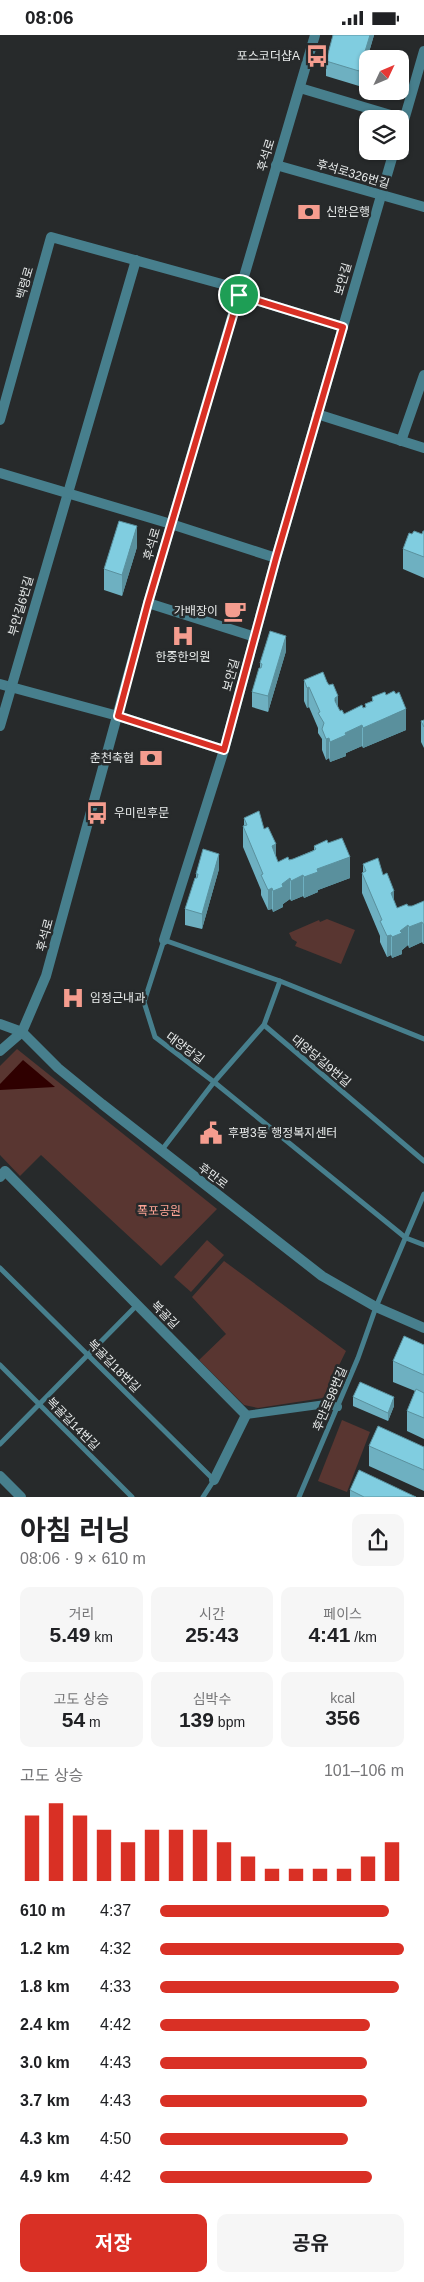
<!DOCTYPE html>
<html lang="ko">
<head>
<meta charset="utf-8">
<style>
  :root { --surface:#fff; --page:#f6f6f6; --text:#202124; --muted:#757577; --accent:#d93025 }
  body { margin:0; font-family:Arial,"Noto Sans KR",sans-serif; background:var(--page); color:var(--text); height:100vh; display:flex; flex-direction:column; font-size:19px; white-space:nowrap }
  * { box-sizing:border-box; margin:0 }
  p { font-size:16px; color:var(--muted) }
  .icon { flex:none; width:28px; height:28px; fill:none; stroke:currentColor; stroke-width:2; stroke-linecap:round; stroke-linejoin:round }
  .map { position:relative; height:1462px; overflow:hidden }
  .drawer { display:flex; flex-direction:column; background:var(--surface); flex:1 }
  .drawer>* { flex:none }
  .needle { width:32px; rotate:46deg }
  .tools { position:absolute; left:359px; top:15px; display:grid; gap:10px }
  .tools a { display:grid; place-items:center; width:50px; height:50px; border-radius:10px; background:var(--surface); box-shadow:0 1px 4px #0004; font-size:25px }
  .pin { position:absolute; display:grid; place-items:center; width:42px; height:42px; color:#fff; margin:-21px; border:2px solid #fff; border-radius:50%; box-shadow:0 1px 5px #0007 }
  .round { display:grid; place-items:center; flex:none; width:52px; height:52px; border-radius:10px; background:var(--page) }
  .summary { display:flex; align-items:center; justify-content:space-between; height:85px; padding:0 20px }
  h1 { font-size:28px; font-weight:700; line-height:38px }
  .stats { display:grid; grid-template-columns:repeat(3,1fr); gap:8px; height:85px; padding:5px 20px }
  .stats div { display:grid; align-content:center; border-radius:10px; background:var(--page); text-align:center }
  .stats b { font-size:21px; font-weight:700 }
  .stats small { font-size:14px; font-weight:400 }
  .stats p { font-size:14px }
  .chart { height:140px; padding:10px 20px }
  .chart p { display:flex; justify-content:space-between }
  .chart svg { width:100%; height:90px; margin-top:5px; stroke:var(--accent); stroke-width:6 }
  .button { display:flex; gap:10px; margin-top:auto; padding:10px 20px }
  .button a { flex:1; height:58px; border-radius:10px; background:var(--accent); color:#fff; font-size:20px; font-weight:700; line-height:58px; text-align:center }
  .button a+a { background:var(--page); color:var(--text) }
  ul { padding:0 20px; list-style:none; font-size:16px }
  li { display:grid; grid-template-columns:80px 60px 1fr; align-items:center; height:38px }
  li i { height:12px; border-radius:6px; background:var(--accent) }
  .status { display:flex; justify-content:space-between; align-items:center; height:35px; padding:0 25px; background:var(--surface); direction:ltr }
  .status svg { height:14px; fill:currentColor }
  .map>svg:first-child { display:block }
</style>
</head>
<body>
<div class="status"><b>08:06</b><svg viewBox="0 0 49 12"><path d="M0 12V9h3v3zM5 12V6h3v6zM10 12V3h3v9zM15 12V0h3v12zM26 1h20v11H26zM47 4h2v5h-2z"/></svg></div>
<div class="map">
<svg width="424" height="1462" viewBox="0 0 424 1462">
  <rect width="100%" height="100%" fill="#272a2b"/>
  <g fill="#593631">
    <polygon points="327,884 355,895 341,929 295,911 297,907 292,904 289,898 319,885 320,887"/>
    <polygon points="17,1014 217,1174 161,1231 41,1120 20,1141 0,1120 0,1031"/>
    <polygon points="207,1205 224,1220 191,1257 174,1242"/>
    <polygon points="224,1226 346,1316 323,1363 258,1373 244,1370 199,1325 226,1299 192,1262"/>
    <polygon points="342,1385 370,1397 347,1457 318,1446"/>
  </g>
  <polygon fill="#2f0000" points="23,1025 55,1052 0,1055 0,1049"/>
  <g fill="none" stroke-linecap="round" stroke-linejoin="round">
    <g stroke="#477f8d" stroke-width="5">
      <polyline points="264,990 424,1126"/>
      <polyline points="424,1004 280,946 164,905 144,967 155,1002 214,1047 406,1203 424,1210"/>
      <polyline points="161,1116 214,1047 264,990 280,946"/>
      <polyline points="0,1233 214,1445 203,1462"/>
      <polyline points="0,1330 132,1462"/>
      <polyline points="0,1409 137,1270"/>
      <polyline points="299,1462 358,1323 376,1272 424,1159"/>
    </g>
    <polyline stroke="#477f8d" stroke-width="8" points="246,1380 326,1369 338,1372"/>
    <g stroke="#477f8d" stroke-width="10">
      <polyline points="300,53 404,84"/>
      <polyline points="400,99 424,16"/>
      <polyline points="276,130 424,172"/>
      <polyline points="239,260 343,292"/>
      <polyline points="317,379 424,413"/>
      <polyline points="0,385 51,202 240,254"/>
      <polyline points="401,406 424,340"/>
      <polyline points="171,489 276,523"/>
      <polyline points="148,568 255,602"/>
      <polyline points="0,649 118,681 224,715"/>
      <polyline points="0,691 136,225"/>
      <polyline points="164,905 224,715 276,523 394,116"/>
      <polyline points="0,989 22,997 58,1033 102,1069 322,1241 376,1272 424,1293"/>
      <polyline points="0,1142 5,1136 246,1380 214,1445"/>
      <polyline points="0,1441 21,1462"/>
    </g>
    <g stroke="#477f8d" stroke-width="10">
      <polyline points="0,438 171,489"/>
      <polyline points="0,1016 22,997 46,941 148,568 315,0"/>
    </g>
  </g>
  <g fill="#6eb0c1">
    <polygon points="333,0 374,0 359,51 326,41 326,26"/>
    <polygon points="424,496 424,543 403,534 403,514 422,499"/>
    <polygon points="137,512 122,561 104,555 104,534"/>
    <polygon points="286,616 268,677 252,672 252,657 260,633 260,628"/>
    <polygon points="304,645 338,673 340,676 344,679 365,672 365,669 372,666 372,662 406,695 363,713 362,711 346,718 346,721 330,727 329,723 326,725 322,715 322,704 318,698 318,693 309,672 307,673 304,666"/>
    <polygon points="424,685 424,713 421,707 421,686"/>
    <polygon points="244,783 264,794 278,827 293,824 314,815 314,811 328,808 350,843 318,855 318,857 304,863 303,861 291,866 290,864 283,869 283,872 273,877 272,874 268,875 261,860 261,855 243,812 243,791 244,791"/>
    <polygon points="363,829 383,840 397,873 412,871 424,866 424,909 423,909 422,907 409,913 408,910 402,915 402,919 392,923 391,920 387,922 380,907 380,901 362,858 362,838 363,837"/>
    <polygon points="219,834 202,894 185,890 185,874 196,843 196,839"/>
    <polygon points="424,1310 424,1404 407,1396 407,1376 415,1356 393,1347 393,1326"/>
    <polygon points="353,1362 394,1371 388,1386 353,1371"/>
    <polygon points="369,1411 424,1412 424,1456 369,1431"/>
    <polygon points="350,1455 416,1462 350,1462"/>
  </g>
  <g fill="#5a909d">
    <polygon points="370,0 374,0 359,51 359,36"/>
    <polygon points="137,491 137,512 122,561 122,540"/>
    <polygon points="286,601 286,616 268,677 268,661"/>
    <polygon points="309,652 309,672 307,673 307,653"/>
    <polygon points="338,661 338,682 335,663"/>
    <polygon points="406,674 406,695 363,713 363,693"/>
    <polygon points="362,690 362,711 346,718 346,721 330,727 330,707 345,698"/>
    <polygon points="329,703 329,723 326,725 326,704"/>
    <polygon points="276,809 276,830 272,811"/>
    <polygon points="219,819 219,834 202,894 202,879"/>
    <polygon points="350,822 350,843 318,855 318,857 304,863 304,842 317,834"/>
    <polygon points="303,840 303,861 291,866 291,846"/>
    <polygon points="290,843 290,864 283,869 283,872 273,877 273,856"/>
    <polygon points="272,853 272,874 268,875 268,855"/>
    <polygon points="394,856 394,876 391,858"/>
    <polygon points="422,887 422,907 409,913 409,892"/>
    <rect x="423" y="889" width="1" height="20"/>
    <polygon points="408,890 408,910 402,915 402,919 392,923 392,902"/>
    <polygon points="391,900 391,920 387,922 387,901"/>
    <polygon points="394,1362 394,1371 388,1386 388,1378"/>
  </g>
  <g fill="#80cde0" stroke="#5a909d">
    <polygon points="333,0 370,0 359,36 326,26"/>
    <polygon points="119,486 137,491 122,540 104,534"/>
    <polygon points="414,496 422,499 423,496 424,496 424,522 403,514 409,498 412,499"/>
    <polygon points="270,596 286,601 268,661 252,657 259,633 261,633 262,629 260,628"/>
    <polygon points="323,637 327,647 329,650 333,649 338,661 335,663 335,666 340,676 342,675 344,679 362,670 363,673 366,672 365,669 373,666 372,662 385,657 386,660 394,656 396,659 399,657 406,674 363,693 362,690 345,698 346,700 330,707 329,703 326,704 322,694 324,688 318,678 320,677 309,652 307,653 304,645"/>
    <polygon points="424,685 424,692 421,686"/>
    <polygon points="259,776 264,794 268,792 276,809 272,811 278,827 288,822 289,825 293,824 313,816 316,814 314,811 327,805 328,808 342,803 350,822 317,834 318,837 304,842 303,840 291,846 290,843 282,849 283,852 273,856 272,853 268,855 261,840 263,839 243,791 247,790 244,783"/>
    <polygon points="203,814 219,819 202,879 185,874 195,843 197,843 198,839 196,839"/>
    <polygon points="378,823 383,840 387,838 394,856 391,858 397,873 407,869 408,871 412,871 424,866 424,889 423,889 422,887 409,892 408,890 400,896 402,898 392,902 391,900 387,901 380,886 382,885 362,838 366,836 363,829"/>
    <polygon points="404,1301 424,1310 424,1340 393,1326"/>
    <polygon points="360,1347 394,1362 388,1378 353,1362"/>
    <polygon points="416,1354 424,1358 424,1383 407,1376"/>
    <polygon points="378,1391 424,1412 424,1435 369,1411"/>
    <polygon points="359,1435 416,1462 364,1462 350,1455"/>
  </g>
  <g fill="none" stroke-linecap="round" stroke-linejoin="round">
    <defs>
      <polygon id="route" points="239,260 343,292 276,523 224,715 118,681 148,568"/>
    </defs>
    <use href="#route" stroke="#fff" stroke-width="10"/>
    <use href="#route" stroke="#d93025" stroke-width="6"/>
  </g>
  <defs>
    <symbol id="bus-bare" viewBox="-9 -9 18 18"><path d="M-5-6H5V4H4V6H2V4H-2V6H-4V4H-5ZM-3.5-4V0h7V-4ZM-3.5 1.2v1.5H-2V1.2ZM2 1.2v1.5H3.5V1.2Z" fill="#f59d8f" stroke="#272a2b" stroke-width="2.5" paint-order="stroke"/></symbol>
    <symbol id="bank-bare" viewBox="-9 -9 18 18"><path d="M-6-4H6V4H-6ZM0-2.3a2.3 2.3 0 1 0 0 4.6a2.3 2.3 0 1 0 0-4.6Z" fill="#f59d8f" stroke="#272a2b" stroke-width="2.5" paint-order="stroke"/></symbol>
    <symbol id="cafe-bare" viewBox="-9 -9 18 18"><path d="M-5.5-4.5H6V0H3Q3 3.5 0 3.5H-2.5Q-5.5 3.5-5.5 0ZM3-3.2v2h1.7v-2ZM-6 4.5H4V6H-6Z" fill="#f59d8f" stroke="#272a2b" stroke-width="2.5" paint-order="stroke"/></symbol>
    <symbol id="hospital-bare" viewBox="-9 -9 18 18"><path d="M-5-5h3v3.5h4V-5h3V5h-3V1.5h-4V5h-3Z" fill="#f59d8f" stroke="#272a2b" stroke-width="2.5" paint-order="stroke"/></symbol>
    <symbol id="civic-bare" viewBox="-9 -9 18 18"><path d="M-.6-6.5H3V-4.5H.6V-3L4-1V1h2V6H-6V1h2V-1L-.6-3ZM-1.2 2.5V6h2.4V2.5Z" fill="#f59d8f" stroke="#272a2b" stroke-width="2.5" paint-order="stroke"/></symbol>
  </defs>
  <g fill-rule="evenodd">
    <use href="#bus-bare" x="301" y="5" width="32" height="32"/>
    <use href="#bank-bare" x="293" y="161" width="32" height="32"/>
    <use href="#cafe-bare" x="219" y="560" width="32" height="32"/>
    <use href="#hospital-bare" x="167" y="585" width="32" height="32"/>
    <use href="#bank-bare" x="135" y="707" width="32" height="32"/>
    <use href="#bus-bare" x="81" y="762" width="32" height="32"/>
    <use href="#hospital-bare" x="57" y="947" width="32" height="32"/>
    <use href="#civic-bare" x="195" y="1082" width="32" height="32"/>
  </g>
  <g text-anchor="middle" stroke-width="5" stroke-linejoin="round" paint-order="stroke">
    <g font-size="12" fill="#e8ebeb" stroke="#272a2b" text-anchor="start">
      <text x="300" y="25" text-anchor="end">포스코더샵A</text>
      <text x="326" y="181">신한은행</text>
      <text x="218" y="580" text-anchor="end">가배장이</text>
      <text x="183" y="626" text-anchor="middle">한중한의원</text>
      <text x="134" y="727" text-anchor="end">춘천축협</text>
      <text x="114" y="782">우미린후문</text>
      <text x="90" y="967">임정근내과</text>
      <text x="228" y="1102">후평3동 행정복지센터</text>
    </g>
    <g font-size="12" fill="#e8ebeb" stroke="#272a2b">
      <text transform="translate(266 120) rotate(-73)" y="4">후석로</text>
      <text transform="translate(353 139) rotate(16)" y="4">후석로326번길</text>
      <text transform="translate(343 244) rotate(-74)" y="4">보안길</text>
      <text transform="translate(25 248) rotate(-74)" y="4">백령로</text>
      <text transform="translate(152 509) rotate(-74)" y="4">후석로</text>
      <text transform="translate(21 571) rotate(-74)" y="4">부안길6번길</text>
      <text transform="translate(231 640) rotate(-75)" y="4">보안길</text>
      <text transform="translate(45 900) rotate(-75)" y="4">후석로</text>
      <text transform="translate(185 1013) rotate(37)" y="4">대양당길</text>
      <text transform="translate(321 1026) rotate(40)" y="4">대양당길9번길</text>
      <text transform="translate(213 1141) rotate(38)" y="4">후만로</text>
      <text transform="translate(165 1280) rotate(45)" y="4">복골길</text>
      <text transform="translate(114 1331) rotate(45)" y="4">복골길18번길</text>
      <text transform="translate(330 1364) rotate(-67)" y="4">후만로98번길</text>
      <text transform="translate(73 1389) rotate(45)" y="4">복골길14번길</text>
    </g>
    <g font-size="12" fill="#fea495" stroke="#272a2b">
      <text x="159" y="1180">폭포공원</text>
    </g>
  </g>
</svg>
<div class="tools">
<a><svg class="needle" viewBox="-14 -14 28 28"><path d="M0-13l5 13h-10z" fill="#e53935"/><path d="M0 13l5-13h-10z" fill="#757577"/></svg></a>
<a><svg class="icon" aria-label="layers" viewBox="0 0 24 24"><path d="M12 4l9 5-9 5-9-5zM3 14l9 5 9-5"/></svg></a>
</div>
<div class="pin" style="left:239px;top:260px;background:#1e9e55"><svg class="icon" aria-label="arrive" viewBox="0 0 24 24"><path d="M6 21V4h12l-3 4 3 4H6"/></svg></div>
</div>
<section class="drawer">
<div class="summary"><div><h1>아침 러닝</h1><p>08:06 · 9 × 610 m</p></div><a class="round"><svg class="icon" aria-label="share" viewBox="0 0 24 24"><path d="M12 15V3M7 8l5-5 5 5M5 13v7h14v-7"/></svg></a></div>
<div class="stats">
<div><p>거리</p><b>5.49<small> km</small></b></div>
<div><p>시간</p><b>25:43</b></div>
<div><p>페이스</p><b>4:41<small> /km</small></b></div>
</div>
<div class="stats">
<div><p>고도 상승</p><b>54<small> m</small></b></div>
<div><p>심박수</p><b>139<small> bpm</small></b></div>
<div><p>kcal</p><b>356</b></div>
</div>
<div class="chart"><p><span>고도 상승</span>101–106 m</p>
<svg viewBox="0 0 160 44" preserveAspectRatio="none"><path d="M5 44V12M15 44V6M25 44V12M35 44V19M45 44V25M55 44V19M65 44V19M75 44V19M85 44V25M95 44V32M105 44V38M115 44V38M125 44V38M135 44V38M145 44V32M155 44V25"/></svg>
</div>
<ul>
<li><b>610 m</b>4:37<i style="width:94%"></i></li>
<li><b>1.2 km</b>4:32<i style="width:100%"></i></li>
<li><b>1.8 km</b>4:33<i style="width:98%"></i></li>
<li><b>2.4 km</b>4:42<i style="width:86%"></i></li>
<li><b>3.0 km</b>4:43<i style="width:85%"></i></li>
<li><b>3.7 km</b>4:43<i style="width:85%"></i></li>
<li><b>4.3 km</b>4:50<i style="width:77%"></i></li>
<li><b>4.9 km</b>4:42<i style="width:87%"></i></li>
</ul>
<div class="button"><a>저장</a><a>공유</a></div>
</section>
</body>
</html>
